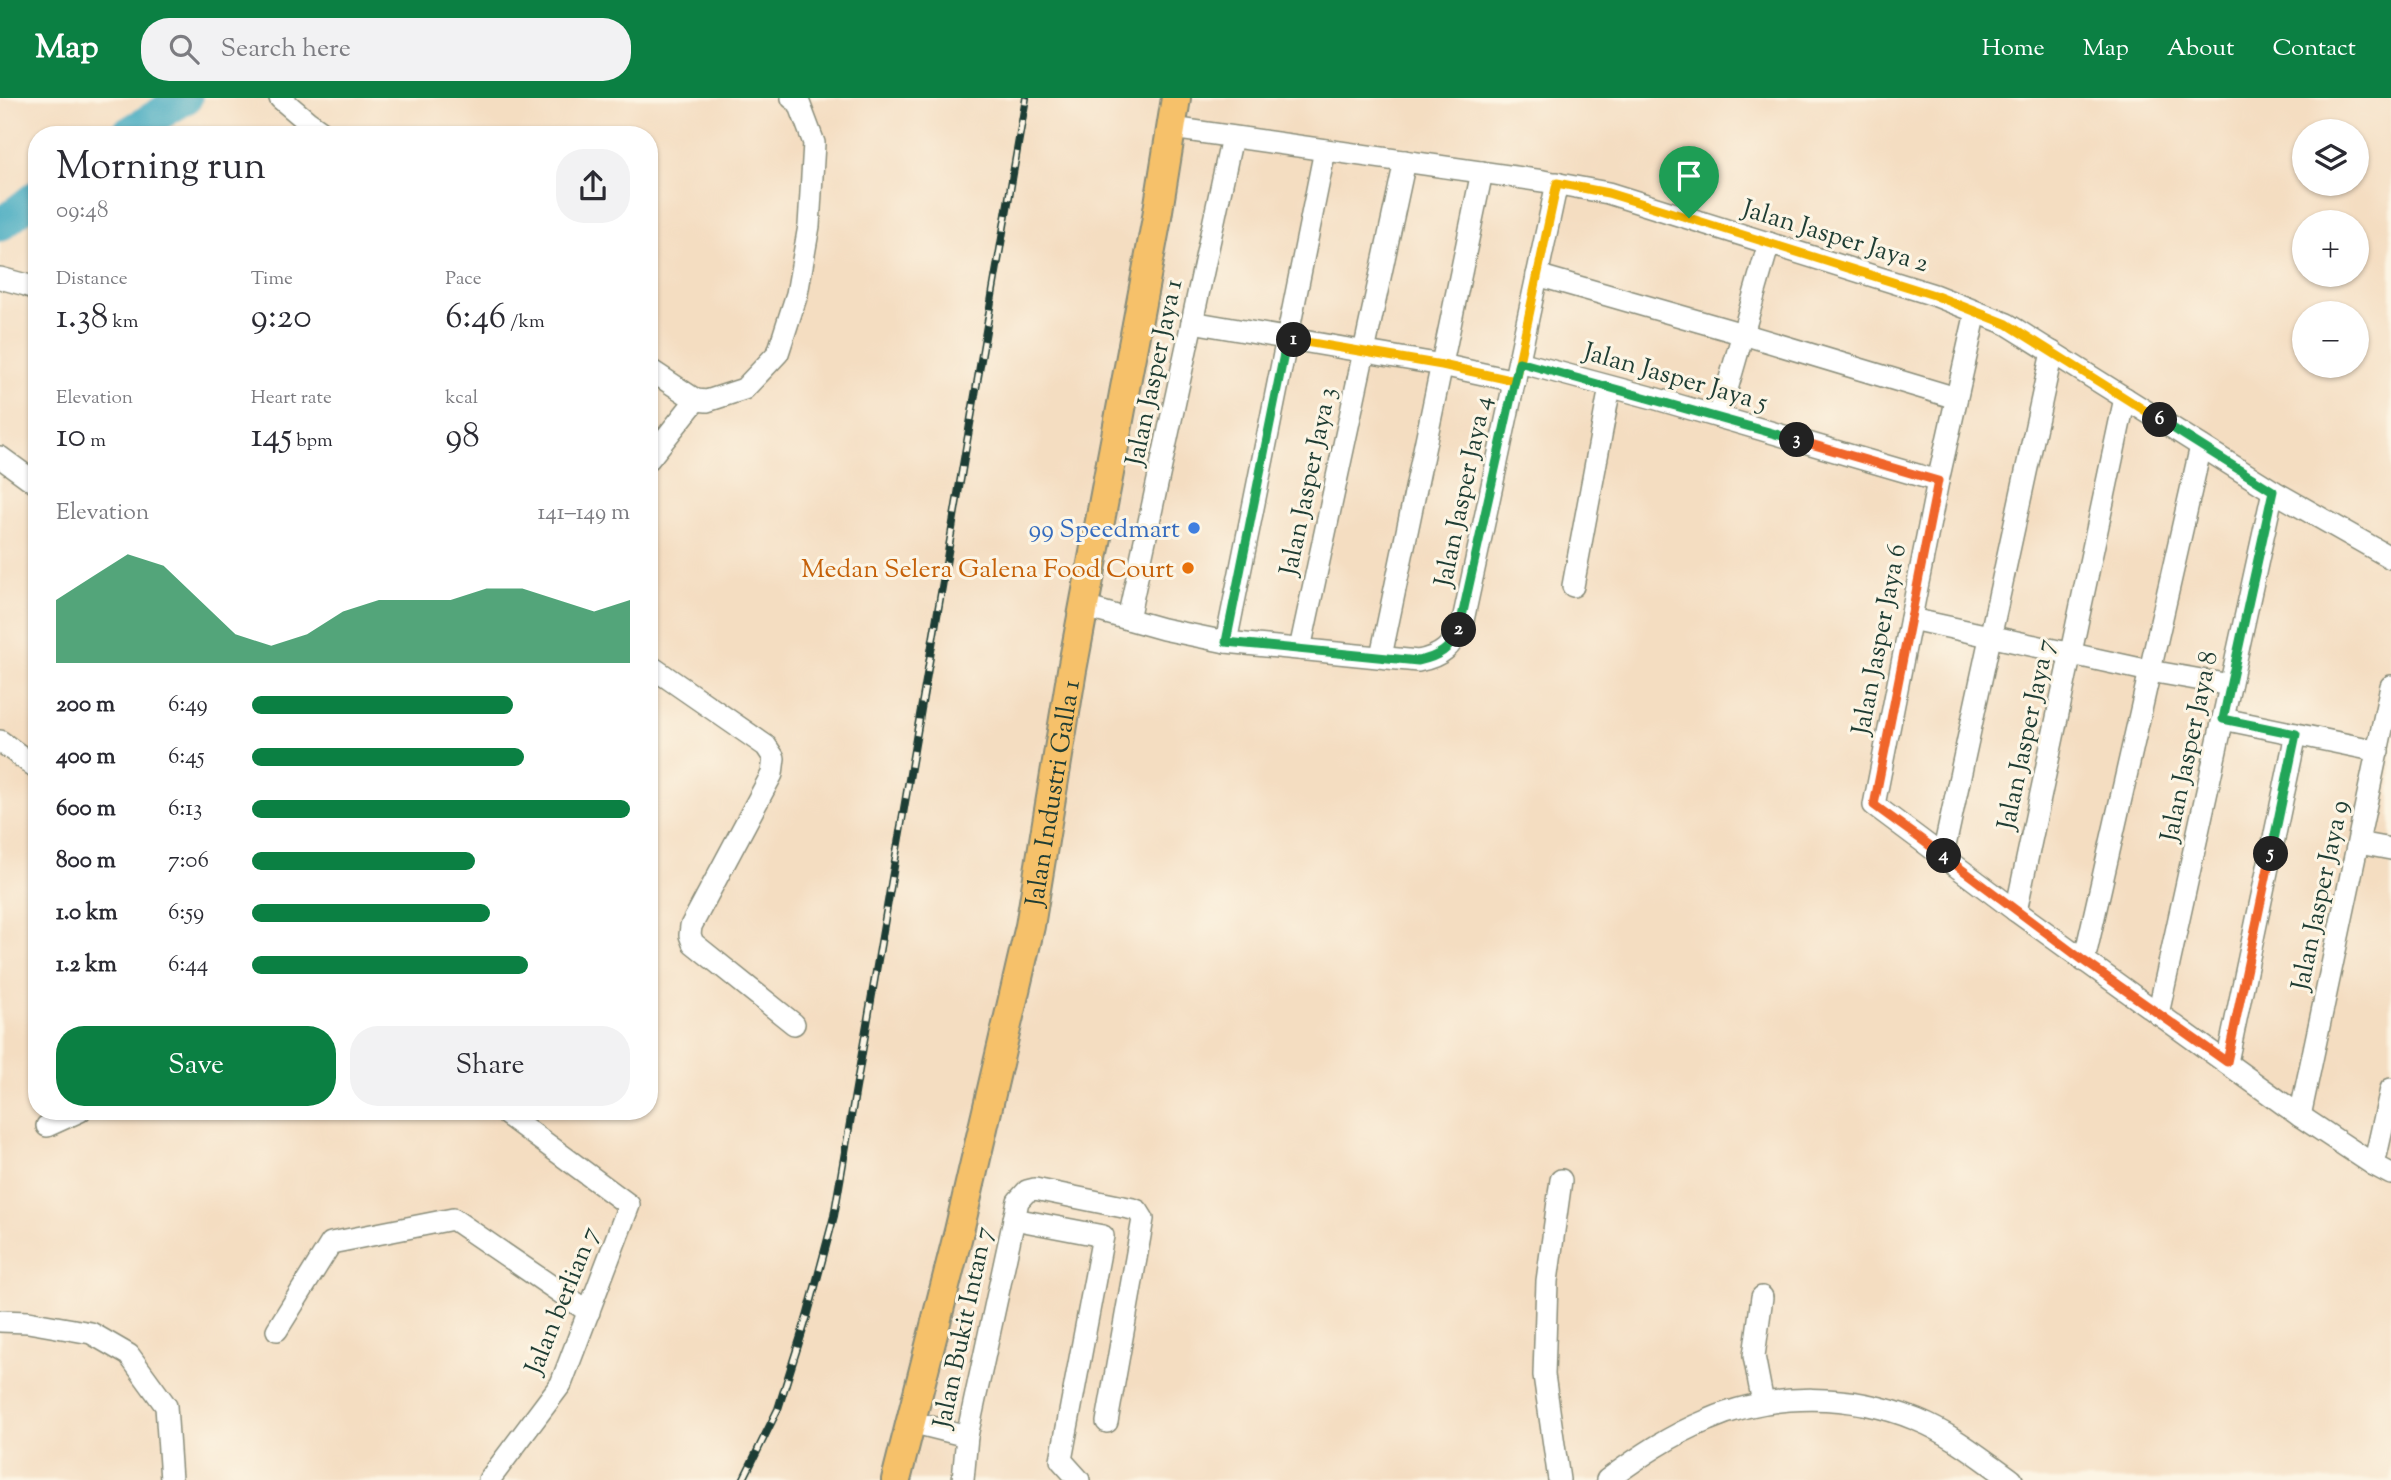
<!DOCTYPE html>
<html lang="en">
<head>
<meta charset="utf-8">
<style>
  :root { --surface:#fff; --page:#f2f2f3; --text:#2b2b33; --muted:#7c7c81; --accent:#0b8043 }
  body { margin:0; font-family:"Sorts Mill Goudy",serif; background:var(--page); color:var(--text); height:100vh; display:flex; flex-direction:column; font-size:26px; white-space:nowrap }
  * { box-sizing:border-box; margin:0 }
  p { font-size:23px; color:var(--muted) }
  .icon { flex:none; width:38px; height:38px; fill:none; stroke:currentColor; stroke-width:2; stroke-linecap:round; stroke-linejoin:round }
  .map { position:relative; flex:1; overflow:hidden }
  .drawer { position:absolute; left:28px; top:28px; width:630px; height:994px; display:flex; flex-direction:column; background:var(--surface); border-radius:28px; box-shadow:0 2px 5px #0004 }
  .drawer>* { flex:none }
  .controls { position:absolute; left:2292px; top:21px; display:grid; gap:14px }
  .controls a { display:grid; place-items:center; width:77px; height:77px; border-radius:50%; background:var(--surface); box-shadow:0 2px 5px #0004; font-size:35px }
  .pin { position:absolute; display:grid; place-items:center; width:60px; height:60px; color:#fff; margin:-72px -30px; border-radius:50% 50% 50% 0; rotate:-45deg; box-shadow:0 0 7px #0007 }
  .pin .icon { rotate:45deg }
  .km { position:absolute; width:35px; height:35px; margin:-18px; border-radius:50%; background:#222; color:#fff; font-size:19px; line-height:35px; text-align:center }
  .round { display:grid; place-items:center; flex:none; width:74px; height:74px; border-radius:28px; background:var(--page) }
  .headline { display:flex; align-items:center; justify-content:space-between; height:119px; padding:0 28px }
  h1 { font-size:38px; font-weight:600; line-height:52px }
  .figures { display:grid; grid-template-columns:repeat(3,1fr); gap:10px; height:119px; padding:7px 28px }
  .figures div { display:grid; align-content:center }
  .figures b { font-size:35px; font-weight:600 }
  .figures small { font-size:19px; font-weight:400 }
  .figures p { font-size:19px }
  .chart { height:196px; padding:14px 28px }
  .chart p { display:flex; justify-content:space-between }
  .chart svg { width:100%; height:126px; margin-top:7px; fill:var(--accent); opacity:.7 }
  .primary-button { display:flex; gap:14px; margin-top:auto; padding:14px 28px }
  .primary-button a { flex:1; height:80px; border-radius:28px; background:var(--accent); color:#fff; font-size:28px; font-weight:600; line-height:80px; text-align:center }
  .primary-button a+a { background:var(--page); color:var(--text) }
  ul { padding:0 28px; list-style:none; font-size:23px }
  li { display:grid; grid-template-columns:112px 84px 1fr; align-items:center; height:52px }
  li i { height:18px; border-radius:9px; background:var(--accent) }
  header { display:flex; align-items:center; gap:42px; box-sizing:border-box; height:98px; padding:0 35px; background:var(--accent); color:#fff }
  header strong { font-size:33px }
  nav { display:flex; gap:38px; margin-inline-start:auto; font-size:24px }
  .search { width:490px; height:63px; background:var(--page); display:flex; align-items:center; gap:18px; box-sizing:border-box; padding:0 24px; border-radius:28px; color:var(--muted); font-size:26px }
  .map>svg:first-child { display:block }
</style>
</head>
<body>
<header>
<strong>Map</strong>
<div class="search"><svg class="icon" aria-label="search" viewBox="0 0 24 24"><circle cx="10" cy="10" r="6"/><path d="M15 15l6 6"/></svg>Search here</div>
<nav><a>Home</a><a>Map</a><a>About</a><a>Contact</a></nav>
</header>
<div class="map">
<svg width="2391" height="1382" viewBox="0 0 2391 1382">
  <rect width="100%" height="100%" fill="#fcf5e5"/>
  <filter id="ink" filterUnits="userSpaceOnUse"><feTurbulence type="fractalNoise" baseFrequency=".0143" numOctaves="2"/><feDisplacementMap in="SourceGraphic" scale="14" xChannelSelector="R" yChannelSelector="G"/><feConvolveMatrix kernelMatrix="1 2 1 2 8 2 1 2 1" color-interpolation-filters="sRGB"/></filter>
  <filter id="wash" filterUnits="userSpaceOnUse"><feTurbulence type="fractalNoise" baseFrequency=".00686" numOctaves="4" result="noise"/><feDisplacementMap in="SourceGraphic" scale="28" xChannelSelector="R" yChannelSelector="G"/><feGaussianBlur stdDeviation="1.57" result="paint"/><feColorMatrix in="noise" values="0 0 0 0 0 0 0 0 0 0 0 0 0 0 0 0 0 1.4 0 .05"/><feComposite in="paint" operator="in"/></filter>
  <g filter="url(#wash)">
    <rect width="100%" height="100%" fill="#f4ddc1"/>
    <g fill="none" stroke-linecap="round" stroke-linejoin="round">
      <g stroke="#40a9c0" stroke-width="33">
        <polyline points="125,37 186,0"/>
        <polyline points="0,127 37,98"/>
      </g>
    </g>
  </g>
  <g filter="url(#ink)">
    <g fill="none" stroke-linecap="round" stroke-linejoin="round">
      <defs>
        <g id="minor">
          <polyline points="280,0 307,23 327,37"/>
          <polyline points="1172,30 1543,83 1608,95 1934,197 2007,226 2273,393 2391,460"/>
          <polyline points="1537,177 1743,236 1956,300"/>
          <polyline points="0,180 26,187 37,192"/>
          <polyline points="1976,214 1938,383 1874,707 2016,813"/>
          <polyline points="1192,224 1442,267 1515,283"/>
          <polyline points="1519,264 1657,301 1938,383"/>
          <polyline points="649,271 696,302 707,303 744,291 778,255 797,196 809,128 814,45 799,5 792,0"/>
          <polyline points="2125,300 2016,813 2300,1018 2374,1067 2391,1076"/>
          <polyline points="1719,319 1769,145"/>
          <polyline points="0,359 37,386"/>
          <polyline points="649,361 696,302"/>
          <polyline points="1573,488 1610,289"/>
          <path d="M1085,509l78,22 63,13 192,19c25,-5 33,-14 44,-36l95,-442"/>
          <polyline points="1128,521 1232,39"/>
          <polyline points="1911,521 2150,573 2230,587"/>
          <polyline points="1226,544 1325,52"/>
          <polyline points="1300,551 1405,63"/>
          <polyline points="1381,558 1482,74"/>
          <polyline points="649,567 766,648 774,660 772,676 691,828 690,837 693,845 794,926"/>
          <polyline points="2223,621 2378,653"/>
          <polyline points="0,643 37,670"/>
          <polyline points="2359,745 2391,751"/>
          <polyline points="1943,757 2052,254"/>
          <polyline points="2084,863 2201,348"/>
          <polyline points="2158,916 2273,393"/>
          <polyline points="2227,964 2296,636"/>
          <polyline points="2300,1018 2391,588"/>
          <polyline points="47,1028 80,1013"/>
          <polyline points="2374,1067 2391,991"/>
          <polyline points="1014,1121 1103,1138 1061,1362 1079,1382"/>
          <polyline points="1762,1199 1754,1258 1763,1305"/>
          <polyline points="0,1223 28,1224 91,1235 129,1257 166,1308 171,1382"/>
          <polyline points="277,1232 331,1145 453,1121 589,1214"/>
          <polyline points="911,1324 967,1338"/>
          <polyline points="489,1382 561,1286 629,1107 502,1013"/>
          <polyline points="963,1382 967,1338 1018,1103 1027,1093 1035,1091 1133,1111 1138,1113 1143,1121 1107,1324"/>
          <polyline points="1559,1382 1544,1277 1547,1183 1561,1082"/>
          <path d="M1607,1382c32,-23 64,-45 101,-60 64,-28 144,-27 209,0 35,14 64,38 95,60"/>
        </g>
        <g id="major">
          <path id="s1" d="M896,1382l63,-249 71,-305 42,-256 84,-447 20,-125"/>
        </g>
      </defs>
      <use href="#minor" stroke="#8a8d7a" stroke-width="24"/>
      <use href="#major" stroke="#8a8d7a" stroke-width="32"/>
      <use href="#minor" stroke="#fff" stroke-width="21"/>
      <use href="#major" stroke="#f6c16b" stroke-width="28"/>
      <defs>
        <polyline id="rail" points="743,1382 778,1311 807,1219 834,1118 1026,0"/>
      </defs>
      <use href="#rail" stroke="#1f3d34" stroke-width="8"/>
      <use href="#rail" stroke="#fcf5e5" stroke-width="5" stroke-dasharray="16" stroke-linecap="butt"/>
    </g>
  </g>
  <g fill="none" stroke-linecap="round" stroke-linejoin="round" filter="url(#ink)">
    <defs>
      <polyline id="split-1" points="1294,242 1442,267 1515,283 1557,85 1608,95 1689,120"/>
      <path id="split-2" d="M1294,242l-7,-1 -61,303 192,19c20,-4 33,-12 41,-31"/>
      <polyline id="split-3" points="1459,532 1519,264 1797,342"/>
      <polyline id="split-4" points="1797,342 1938,383 1874,707 1944,758"/>
      <polyline id="split-5" points="1944,758 2084,863 2227,964 2271,756"/>
      <polyline id="split-6" points="2160,322 2273,393 2223,621 2296,636 2271,756"/>
      <polyline id="split-7" points="1689,120 1934,197 2007,226 2160,322"/>
    </defs>
    <use href="#split-1" stroke="#fff" stroke-width="14"/>
    <use href="#split-2" stroke="#fff" stroke-width="14"/>
    <use href="#split-3" stroke="#fff" stroke-width="14"/>
    <use href="#split-4" stroke="#fff" stroke-width="14"/>
    <use href="#split-5" stroke="#fff" stroke-width="14"/>
    <use href="#split-6" stroke="#fff" stroke-width="14"/>
    <use href="#split-7" stroke="#fff" stroke-width="14"/>
    <use href="#split-1" stroke="#f5b400" stroke-width="9"/>
    <use href="#split-2" stroke="#22a559" stroke-width="9"/>
    <use href="#split-3" stroke="#22a559" stroke-width="9"/>
    <use href="#split-4" stroke="#f0652b" stroke-width="9"/>
    <use href="#split-5" stroke="#f0652b" stroke-width="9"/>
    <use href="#split-6" stroke="#22a559" stroke-width="9"/>
    <use href="#split-7" stroke="#f5b400" stroke-width="9"/>
  </g>
  <circle fill="#3f7fe0" stroke="#fcf5e5" stroke-width="2.5" cx="1194" cy="430" r="7"/>
  <circle fill="#e8710a" stroke="#fcf5e5" stroke-width="2.5" cx="1188" cy="470" r="7"/>
  <g text-anchor="middle" stroke-width="6" stroke-linejoin="round" paint-order="stroke">
    <g font-size="26" fill="#1f3d34" stroke="#fcf5e5">
      <text transform="translate(1836 137) rotate(17)" y="9">Jalan Jasper Jaya 2</text>
      <text transform="translate(1153 274) rotate(-78)" y="9">Jalan Jasper Jaya 1</text>
      <text transform="translate(1676 278) rotate(16)" y="9">Jalan Jasper Jaya 5</text>
      <text transform="translate(1307 383) rotate(-78)" y="9">Jalan Jasper Jaya 3</text>
      <text transform="translate(1462 393) rotate(-78)" y="9">Jalan Jasper Jaya 4</text>
      <text transform="translate(1878 541) rotate(-79)" y="9">Jalan Jasper Jaya 6</text>
      <text transform="translate(2025 636) rotate(-78)" y="9">Jalan Jasper Jaya 7</text>
      <text transform="translate(2188 648) rotate(-78)" y="9">Jalan Jasper Jaya 8</text>
      <text dy="9" stroke="none"><textPath href="#s1" startOffset="705">Jalan Industri Galla 1</textPath></text>
      <text transform="translate(2319 797) rotate(-78)" y="9">Jalan Jasper Jaya 9</text>
      <text transform="translate(561 1202) rotate(-68)" y="9">Jalan berlian 7</text>
      <text transform="translate(962 1229) rotate(-78)" y="9">Jalan Bukit Intan 7</text>
    </g>
    <g font-size="26" fill="#366cbe" stroke="#fcf5e5" text-anchor="end">
      <text x="1180" y="439">99 Speedmart</text>
    </g>
    <g font-size="26" fill="#c56008" stroke="#fcf5e5" text-anchor="end">
      <text x="1174" y="479">Medan Selera Galena Food Court</text>
    </g>
  </g>
</svg>
<div class="controls">
<a><svg class="icon" aria-label="layers" viewBox="0 0 24 24"><path d="M12 4l9 5-9 5-9-5zM3 14l9 5 9-5"/></svg></a>
<a>+</a>
<a>−</a>
</div>
<div class="pin" style="left:1689px;top:120px;background:#1e9e55"><svg class="icon" aria-label="arrive" viewBox="0 0 24 24"><path d="M6 21V4h12l-3 4 3 4H6"/></svg></div>
<b class="km" style="left:1294px;top:242px">1</b>
<b class="km" style="left:1459px;top:532px">2</b>
<b class="km" style="left:1797px;top:342px">3</b>
<b class="km" style="left:1944px;top:758px">4</b>
<b class="km" style="left:2271px;top:756px">5</b>
<b class="km" style="left:2160px;top:322px">6</b>
<section class="drawer">
<div class="headline"><div><h1>Morning run</h1><p>09:48</p></div><a class="round"><svg class="icon" aria-label="share" viewBox="0 0 24 24"><path d="M12 15V3M7 8l5-5 5 5M5 13v7h14v-7"/></svg></a></div>
<div class="figures">
<div><p>Distance</p><b>1.38<small> km</small></b></div>
<div><p>Time</p><b>9:20</b></div>
<div><p>Pace</p><b>6:46<small> /km</small></b></div>
</div>
<div class="figures">
<div><p>Elevation</p><b>10<small> m</small></b></div>
<div><p>Heart rate</p><b>145<small> bpm</small></b></div>
<div><p>kcal</p><b>98</b></div>
</div>
<div class="chart"><p><span>Elevation</span>141–149 m</p>
<svg viewBox="0 0 160 44" preserveAspectRatio="none"><path d="M0 44V22L10 14L20 6L30 10L40 22L50 34L60 38L70 34L80 26L90 22L100 22L110 22L120 18L130 18L140 22L150 26L160 22V44z"/></svg>
</div>
<ul>
<li><b>200 m</b>6:49<i style="width:69%"></i></li>
<li><b>400 m</b>6:45<i style="width:72%"></i></li>
<li><b>600 m</b>6:13<i style="width:100%"></i></li>
<li><b>800 m</b>7:06<i style="width:59%"></i></li>
<li><b>1.0 km</b>6:59<i style="width:63%"></i></li>
<li><b>1.2 km</b>6:44<i style="width:73%"></i></li>
</ul>
<div class="primary-button"><a>Save</a><a>Share</a></div>
</section>
</div>
</body>
</html>
